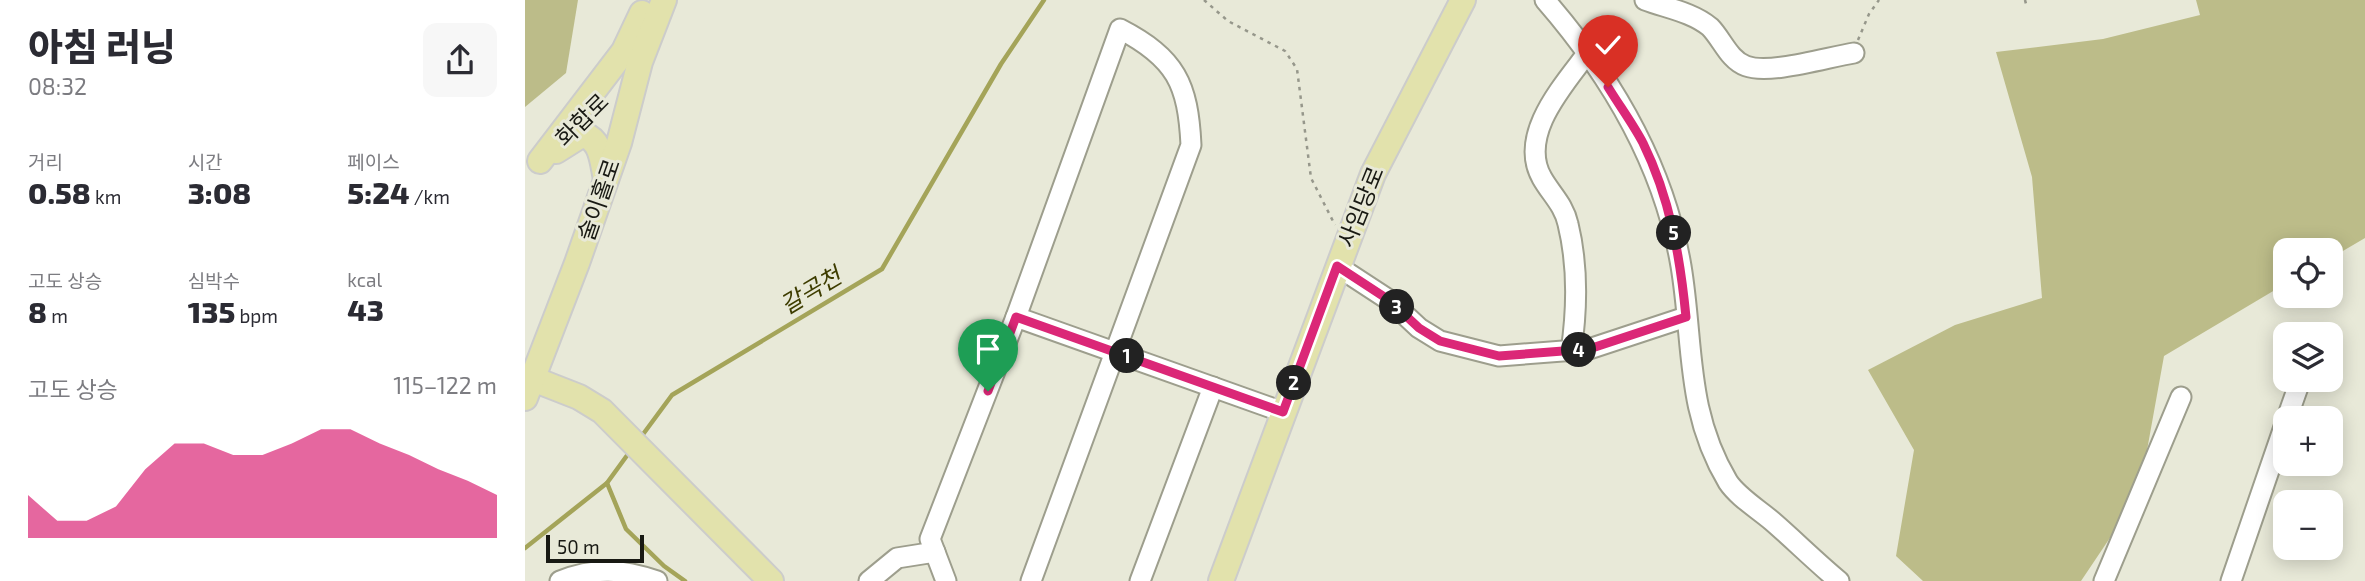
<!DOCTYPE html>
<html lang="ko">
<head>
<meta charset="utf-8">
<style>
  :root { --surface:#fff; --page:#f7f7f7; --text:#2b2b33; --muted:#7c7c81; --accent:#db2777 }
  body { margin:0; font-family:"Exo 2","Noto Sans KR",sans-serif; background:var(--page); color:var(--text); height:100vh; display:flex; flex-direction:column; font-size:26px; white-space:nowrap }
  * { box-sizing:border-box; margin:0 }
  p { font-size:23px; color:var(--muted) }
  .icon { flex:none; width:38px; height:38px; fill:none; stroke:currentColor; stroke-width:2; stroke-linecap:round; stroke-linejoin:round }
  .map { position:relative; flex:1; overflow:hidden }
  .sheet { display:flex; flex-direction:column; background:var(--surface); width:525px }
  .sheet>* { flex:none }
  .tools { position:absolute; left:1748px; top:238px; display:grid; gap:14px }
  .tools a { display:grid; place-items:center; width:70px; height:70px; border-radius:14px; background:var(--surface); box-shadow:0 4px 18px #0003; font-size:35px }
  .scale { position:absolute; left:21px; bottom:18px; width:98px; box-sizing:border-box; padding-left:7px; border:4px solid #181913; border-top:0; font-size:19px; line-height:24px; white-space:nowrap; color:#181913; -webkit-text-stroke:5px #e8e9d8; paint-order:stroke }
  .pin { position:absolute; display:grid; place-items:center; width:60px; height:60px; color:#fff; margin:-72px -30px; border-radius:50% 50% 50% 0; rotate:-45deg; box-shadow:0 0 7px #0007 }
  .pin .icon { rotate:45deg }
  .km { position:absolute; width:35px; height:35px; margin:-18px; border-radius:50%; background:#222; color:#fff; font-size:19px; line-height:35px; text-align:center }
  .round { display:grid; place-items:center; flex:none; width:74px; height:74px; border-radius:14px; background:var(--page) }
  .head { display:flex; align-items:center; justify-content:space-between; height:119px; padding:0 28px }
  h1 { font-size:38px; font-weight:800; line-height:52px }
  .metrics { display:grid; grid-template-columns:repeat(3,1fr); gap:10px; height:119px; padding:7px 28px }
  .metrics div { display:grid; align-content:center }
  .metrics b { font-size:30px; font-weight:800 }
  .metrics small { font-size:19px; font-weight:400 }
  .metrics p { font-size:19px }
  .chart { height:196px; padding:14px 28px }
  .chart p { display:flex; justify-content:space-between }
  .chart svg { width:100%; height:126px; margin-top:7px; fill:var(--accent); opacity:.7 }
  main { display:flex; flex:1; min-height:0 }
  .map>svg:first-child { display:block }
</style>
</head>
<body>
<main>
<section class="sheet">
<div class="head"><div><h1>아침 러닝</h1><p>08:32</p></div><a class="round"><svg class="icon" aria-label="share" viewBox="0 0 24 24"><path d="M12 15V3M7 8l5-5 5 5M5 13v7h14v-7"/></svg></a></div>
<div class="metrics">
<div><p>거리</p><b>0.58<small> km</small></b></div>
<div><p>시간</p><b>3:08</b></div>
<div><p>페이스</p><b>5:24<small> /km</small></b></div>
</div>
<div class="metrics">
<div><p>고도 상승</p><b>8<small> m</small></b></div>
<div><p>심박수</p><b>135<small> bpm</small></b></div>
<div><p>kcal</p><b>43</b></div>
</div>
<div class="chart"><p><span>고도 상승</span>115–122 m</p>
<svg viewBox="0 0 160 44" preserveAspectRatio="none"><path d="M0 44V29L10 38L20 38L30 33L40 20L50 11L60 11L70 15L80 15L90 11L100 6L110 6L120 11L130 15L140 20L150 24L160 29V44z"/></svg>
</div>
</section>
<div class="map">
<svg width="1840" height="581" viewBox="0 0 1840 581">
  <rect width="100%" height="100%" fill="#e8e9d8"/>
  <g fill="#bcbc89">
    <polygon points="0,0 53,0 41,73 0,107"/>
    <polygon points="1671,0 1840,0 1840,238 1806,258 1806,250 1760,250 1760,284 1639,356 1617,478 1603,511 1556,581 1398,581 1371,556 1389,450 1343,370 1430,325 1517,298 1507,177 1471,52 1578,39 1675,15"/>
  </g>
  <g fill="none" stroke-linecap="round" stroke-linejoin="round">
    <g stroke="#a4a459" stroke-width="4.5">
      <polyline points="116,437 147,395 357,269 476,64 519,0"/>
      <polyline points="82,483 101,529 139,566 160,581"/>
      <polyline points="0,548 82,483 106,450"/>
    </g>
    <defs>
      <g id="minor">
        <path d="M1020,0c66,76 119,166 136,266 13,78 4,144 47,216 10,15 30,27 44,39 22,19 44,41 67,60"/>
        <path d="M1120,0c21,8 47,12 65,27 12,12 19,33 36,39 24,9 82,-9 108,-13"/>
        <polyline points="812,266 864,300 894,328 915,341 974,356 1064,349 1161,317"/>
        <polyline points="491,317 758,412"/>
        <path d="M1046,352c6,-41 7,-87 -3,-128 -4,-19 -17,-30 -26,-46 -24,-42 20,-91 44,-123"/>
        <polyline points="1762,418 1773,387"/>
        <path d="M35,581c35,-14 62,-12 97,0"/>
        <polyline points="344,581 372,558 410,552"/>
        <path d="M421,581l-16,-42 86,-222 104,-288c56,29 68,55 71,116l-160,436"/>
        <polyline points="615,581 688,387"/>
        <polyline points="1579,581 1656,397"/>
        <polyline points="1706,581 1760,424"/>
      </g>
      <g id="major">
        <path d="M31,151l27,-17c19,7 19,27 23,45"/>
        <polyline points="15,161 99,51 117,13"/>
        <polyline points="8,379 54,397 77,411 246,581"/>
        <polyline points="0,398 52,263 94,143 115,62 139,0"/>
        <polyline points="696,581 848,174 938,0"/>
      </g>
    </defs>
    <use href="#minor" stroke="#9d9e8d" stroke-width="23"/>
    <use href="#major" stroke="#cccccb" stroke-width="28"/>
    <g stroke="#96978b" stroke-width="2.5" stroke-dasharray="3.5 5" stroke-linecap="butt">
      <polyline points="679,0 703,21 760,51 772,69 786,178 810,225"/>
      <polyline points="1500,0 1501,4"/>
      <polyline points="1333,40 1344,14 1354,0"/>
    </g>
    <use href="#minor" stroke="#fff" stroke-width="19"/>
    <use href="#major" stroke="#e2e2ac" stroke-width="24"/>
  </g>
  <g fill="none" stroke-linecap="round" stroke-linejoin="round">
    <defs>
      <path id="route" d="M463,391l28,-74 267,95 54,-146 52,34 30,28 21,13 59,15 90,-7 97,-32c-6,-61 -16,-119 -43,-174 -10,-19 -24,-38 -35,-56"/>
    </defs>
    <use href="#route" stroke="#fff" stroke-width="14"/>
    <use href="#route" stroke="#db2777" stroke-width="9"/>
  </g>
  <g text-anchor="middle" stroke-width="6" stroke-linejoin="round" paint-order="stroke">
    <g font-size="23" fill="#181913" stroke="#e8e9d8">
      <text transform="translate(57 120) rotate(-45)" y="8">화합로</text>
      <text transform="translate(74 200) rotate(-71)" y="8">술이홀로</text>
      <text transform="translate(836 207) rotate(-68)" y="8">사임당로</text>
    </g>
    <g font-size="24" font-style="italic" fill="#3e3d00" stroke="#e8e9d8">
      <text transform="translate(286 291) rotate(-31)" y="8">갈곡천</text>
    </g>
  </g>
</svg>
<div class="tools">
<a><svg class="icon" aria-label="locate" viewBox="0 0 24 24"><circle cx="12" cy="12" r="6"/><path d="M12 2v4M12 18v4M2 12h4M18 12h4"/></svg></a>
<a><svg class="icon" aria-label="layers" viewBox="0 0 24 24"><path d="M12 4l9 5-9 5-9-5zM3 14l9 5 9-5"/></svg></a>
<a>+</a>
<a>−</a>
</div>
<div class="scale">50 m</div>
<div class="pin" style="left:463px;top:391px;background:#1e9e55"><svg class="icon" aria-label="arrive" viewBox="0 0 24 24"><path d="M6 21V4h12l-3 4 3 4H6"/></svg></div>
<div class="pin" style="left:1083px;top:87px;background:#d93025"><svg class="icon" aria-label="check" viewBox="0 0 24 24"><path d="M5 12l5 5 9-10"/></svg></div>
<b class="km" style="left:602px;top:356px">1</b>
<b class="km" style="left:769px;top:383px">2</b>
<b class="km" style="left:872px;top:307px">3</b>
<b class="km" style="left:1054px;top:350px">4</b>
<b class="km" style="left:1149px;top:233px">5</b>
</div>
</main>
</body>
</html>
